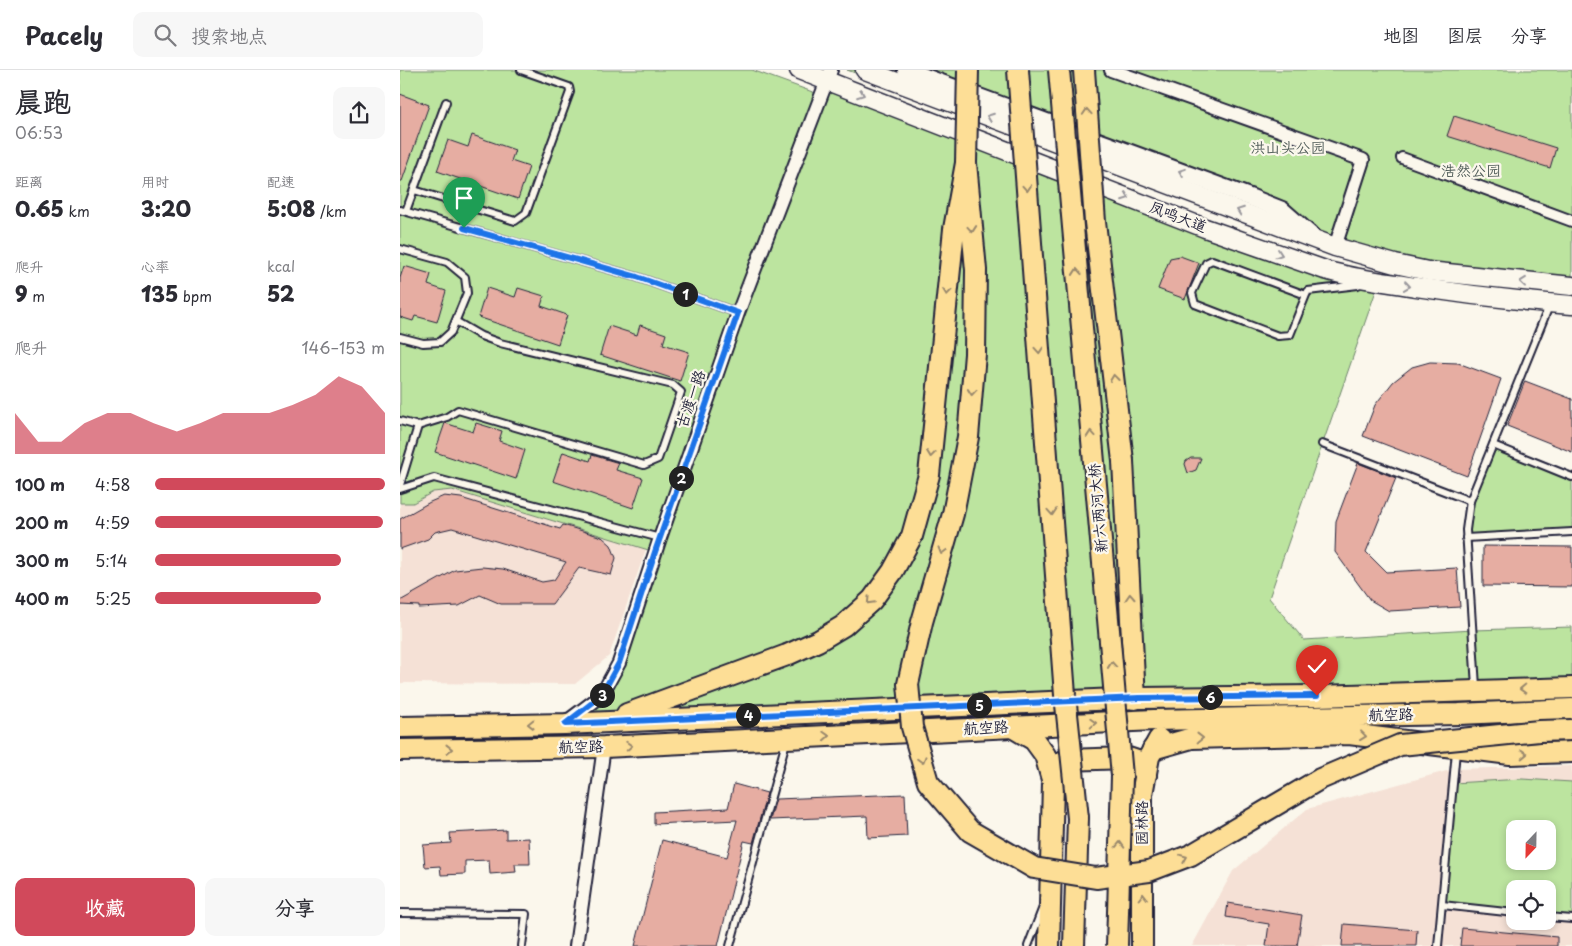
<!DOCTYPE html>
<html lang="zh">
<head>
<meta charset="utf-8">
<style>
  :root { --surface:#fff; --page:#f7f7f7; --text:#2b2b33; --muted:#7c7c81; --line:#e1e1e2; --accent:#d1495b }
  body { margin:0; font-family:"Playpen Sans","LXGW WenKai TC",sans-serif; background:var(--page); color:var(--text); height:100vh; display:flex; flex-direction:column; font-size:19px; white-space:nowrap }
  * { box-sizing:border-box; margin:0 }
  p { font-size:16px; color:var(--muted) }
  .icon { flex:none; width:28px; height:28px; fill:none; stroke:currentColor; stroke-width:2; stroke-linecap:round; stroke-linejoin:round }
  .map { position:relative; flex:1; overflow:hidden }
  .panel { display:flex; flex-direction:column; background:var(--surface); width:400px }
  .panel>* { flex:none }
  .needle { width:32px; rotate:202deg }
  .fabs { position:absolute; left:1106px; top:750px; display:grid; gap:10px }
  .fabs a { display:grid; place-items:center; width:50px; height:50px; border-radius:10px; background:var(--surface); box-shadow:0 2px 8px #0003; font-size:25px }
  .pin { position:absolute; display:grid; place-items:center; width:42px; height:42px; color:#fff; margin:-51px -21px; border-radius:50% 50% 50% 0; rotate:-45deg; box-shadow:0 0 5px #0007 }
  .pin .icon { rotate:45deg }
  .km { position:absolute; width:25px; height:25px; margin:-12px; border-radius:50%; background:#222; color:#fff; font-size:14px; line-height:25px; text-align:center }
  .round { display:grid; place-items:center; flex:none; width:52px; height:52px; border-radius:10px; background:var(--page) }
  .head { display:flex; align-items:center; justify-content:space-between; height:85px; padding:0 15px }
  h1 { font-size:28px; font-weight:800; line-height:38px }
  .figures { display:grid; grid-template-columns:repeat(3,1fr); gap:8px; height:85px; padding:5px 15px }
  .figures div { display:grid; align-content:center }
  .figures b { font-size:21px; font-weight:800 }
  .figures small { font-size:14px; font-weight:400 }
  .figures p { font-size:14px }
  .chart { height:140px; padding:10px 15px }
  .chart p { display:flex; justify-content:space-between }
  .chart svg { width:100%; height:90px; margin-top:5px; fill:var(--accent); opacity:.7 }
  .button { display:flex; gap:10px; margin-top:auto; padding:10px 15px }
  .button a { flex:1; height:58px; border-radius:10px; background:var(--accent); color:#fff; font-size:20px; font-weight:800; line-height:58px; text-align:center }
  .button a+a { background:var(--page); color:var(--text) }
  ul { padding:0 15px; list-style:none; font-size:16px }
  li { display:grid; grid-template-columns:80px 60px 1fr; align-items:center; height:38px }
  li i { height:12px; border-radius:6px; background:var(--accent) }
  header { display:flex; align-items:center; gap:30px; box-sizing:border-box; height:70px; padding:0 25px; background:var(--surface); border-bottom:1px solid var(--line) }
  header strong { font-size:24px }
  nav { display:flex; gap:28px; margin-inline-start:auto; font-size:18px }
  .search { width:350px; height:45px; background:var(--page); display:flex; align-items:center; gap:12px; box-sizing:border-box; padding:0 18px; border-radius:10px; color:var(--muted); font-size:19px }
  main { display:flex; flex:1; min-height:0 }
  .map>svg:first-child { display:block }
</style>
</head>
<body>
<header>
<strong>Pacely</strong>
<div class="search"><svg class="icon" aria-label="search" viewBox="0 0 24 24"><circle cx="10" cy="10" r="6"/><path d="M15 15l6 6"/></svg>搜索地点</div>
<nav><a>地图</a><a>图层</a><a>分享</a></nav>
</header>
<main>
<section class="panel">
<div class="head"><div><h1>晨跑</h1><p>06:53</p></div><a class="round"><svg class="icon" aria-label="share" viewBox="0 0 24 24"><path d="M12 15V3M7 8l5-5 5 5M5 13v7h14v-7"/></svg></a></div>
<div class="figures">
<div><p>距离</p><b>0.65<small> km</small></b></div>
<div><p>用时</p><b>3:20</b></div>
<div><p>配速</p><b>5:08<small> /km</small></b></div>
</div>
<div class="figures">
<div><p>爬升</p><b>9<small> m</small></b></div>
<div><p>心率</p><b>135<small> bpm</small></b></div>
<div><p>kcal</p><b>52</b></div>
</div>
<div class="chart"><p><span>爬升</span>146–153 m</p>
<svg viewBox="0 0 160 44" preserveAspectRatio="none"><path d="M0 44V24L10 38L20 38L30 29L40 24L50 24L60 29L70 33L80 29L90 24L100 24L110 24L120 20L130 15L140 6L150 11L160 24V44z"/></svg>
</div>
<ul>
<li><b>100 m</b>4:58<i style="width:100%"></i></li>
<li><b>200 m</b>4:59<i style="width:99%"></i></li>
<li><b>300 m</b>5:14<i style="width:81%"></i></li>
<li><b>400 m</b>5:25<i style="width:72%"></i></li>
</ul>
<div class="button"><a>收藏</a><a>分享</a></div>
</section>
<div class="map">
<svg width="1172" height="876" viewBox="0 0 1172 876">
  <rect width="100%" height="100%" fill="#fbf7ec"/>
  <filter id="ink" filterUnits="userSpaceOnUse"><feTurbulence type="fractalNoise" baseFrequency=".02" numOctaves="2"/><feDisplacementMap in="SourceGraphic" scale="10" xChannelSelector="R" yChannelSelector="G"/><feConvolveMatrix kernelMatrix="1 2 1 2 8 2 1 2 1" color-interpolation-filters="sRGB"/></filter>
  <g filter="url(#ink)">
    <g fill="#f5e1d6" fill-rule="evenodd">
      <polygon points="52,420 246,479 209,586 175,614 0,613 0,433 13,433 33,422"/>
      <path d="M1172,696v180h-380l41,-75 74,-62 147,-40zM1115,759h33v32h-33zM1115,819h33v32h-33z"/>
    </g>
    <g fill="#bce49f" stroke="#6f836d" fill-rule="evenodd">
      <polygon points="0,0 352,0 421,25 427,11 805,158 979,212 869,528 904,570 1073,560 1172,557 1172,617 165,654 201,626 255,482 52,420 33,422 13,433 0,433"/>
      <polygon points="447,0 1172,0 1172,217 935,177"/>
      <polygon points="1093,375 1172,407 1172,462 1066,468 1070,431"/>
      <path d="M1122,709l50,3v137l-24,-2v-28h-33v24l-73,-8 11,-122zM1115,759h33v32h-33z"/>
    </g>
    <g fill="#e6ada2" stroke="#22223b">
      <polygon points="0,24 29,35 2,111 0,111"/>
      <polygon points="1054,46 1156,78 1150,98 1047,66"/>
      <polygon points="72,65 115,80 111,91 129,97 118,129 37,101 48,70 68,77"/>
      <polygon points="780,186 799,193 785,229 758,219 770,188"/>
      <polygon points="4,196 31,204 28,215 46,221 37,252 15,246 13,251 0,247 0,208"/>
      <polygon points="87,218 115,227 118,218 144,226 141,236 167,245 158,274 78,247"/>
      <polygon points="240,255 266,264 263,274 289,282 280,311 200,285 209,256 237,265"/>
      <polygon points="1030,292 1058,293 1101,309 1067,406 963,366 975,335 993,312 1012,297"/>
      <polygon points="1125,311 1172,329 1172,382 1107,356"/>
      <polygon points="45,353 73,362 76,353 102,361 99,371 125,380 116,409 35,382"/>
      <polygon points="163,382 190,391 192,385 219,393 216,400 243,408 233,438 153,411"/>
      <polygon points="791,388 801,388 796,400 788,403 785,394 786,391"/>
      <polygon points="958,393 996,408 966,482 986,502 1057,498 1060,537 989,541 970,530 935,482 936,451"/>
      <polygon points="44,426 61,428 160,459 163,455 202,467 211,475 216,488 211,505 179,498 152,534 101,534 80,525 59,536 19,538 19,536 0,535 0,531 55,500 82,497 103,499 142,512 154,510 166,492 52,458 35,462 28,469 0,479 0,449 30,432"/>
      <polygon points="1083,476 1172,477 1172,517 1083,516"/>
      <polygon points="334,714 367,723 353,773 344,771 318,876 235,876 262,770 327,787 337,750 254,754 254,742 328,738"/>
      <polygon points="505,724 507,766 468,768 467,746 370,750 376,729"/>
      <polygon points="106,760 106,769 129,768 130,794 115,794 116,802 90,804 89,790 65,791 65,804 41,805 40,796 25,797 23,775 51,773 50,763"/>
      <polygon points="828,833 902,845 897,876 866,876 869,854 826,847"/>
      <polygon points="944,854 1017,860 1016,876 942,876"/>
      <polygon points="1062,858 1157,867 1157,876 1060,876"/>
    </g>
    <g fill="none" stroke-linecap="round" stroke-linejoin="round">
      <defs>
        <g id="service">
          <polyline points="14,120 115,151 126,143 170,22 169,17 121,0"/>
          <polyline points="0,140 237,207 338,243"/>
          <polyline points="6,141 46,32"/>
          <polyline points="0,179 47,192 65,207 67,223 51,262 40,272 23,273 0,267"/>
          <polyline points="906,225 812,190 806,193 792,223 795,234 878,266 890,265 906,225 908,221 958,215"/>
          <polyline points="0,351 18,356 47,347 58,340 244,395 258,389 281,322 273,315 100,273 81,266 57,252"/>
          <polyline points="922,374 1070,431"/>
          <polyline points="1093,375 1172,407"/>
          <polyline points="0,415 18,356"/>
          <polyline points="0,419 34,408 260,468"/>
          <polyline points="1066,468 1172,462"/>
          <polyline points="1076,617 1066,460 1070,431 1149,236"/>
          <polyline points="1042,835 1115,843"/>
          <polyline points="0,843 126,844 122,876"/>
          <polyline points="1148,847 1172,849"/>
          <polyline points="330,876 386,672"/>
          <polyline points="628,876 643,837"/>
          <polyline points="1038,876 1056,681"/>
        </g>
        <polyline id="pedestrian" points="1002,88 1172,151"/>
        <g id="minor">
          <polyline points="711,0 963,90 935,177"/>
          <polyline points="165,653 201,626 219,593 260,468 338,243 431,0"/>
          <polyline points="176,876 204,677"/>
        </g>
        <polyline id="tertiary" points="506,0 852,128 882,140 914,168"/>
        <g id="secondary">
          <path d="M399,0l406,158 120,42c30,9 60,12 91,17 52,8 104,14 156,18"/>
          <polyline points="465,0 935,177 995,194 1028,201 1172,216"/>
        </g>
        <g id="primary">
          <polyline points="723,391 735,629"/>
          <polyline points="227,644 387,585"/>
          <polyline points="0,657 165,654 739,628 917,626 1172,618"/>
          <polyline points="612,657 634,670 645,685 653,713 649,876"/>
          <polyline points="753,679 792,668 949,664 1110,684 1172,682"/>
          <polyline points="0,680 204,677 754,650 1059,644 1172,639"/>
          <polyline points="652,709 657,697 665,690 728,688 737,691 746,705"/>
          <polyline points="674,876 678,748"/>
          <polyline points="742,876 742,724 749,687 759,669"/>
        </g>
      </defs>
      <use href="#service" stroke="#22223b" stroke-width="10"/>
      <use href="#pedestrian" stroke="#22223b" stroke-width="14"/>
      <use href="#minor" stroke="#22223b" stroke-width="16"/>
      <use href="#tertiary" stroke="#22223b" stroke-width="20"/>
      <use href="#secondary" stroke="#22223b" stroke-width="21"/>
      <use href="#primary" stroke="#22223b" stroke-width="24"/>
      <use href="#service" stroke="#fbf7ec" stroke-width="6"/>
      <use href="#pedestrian" stroke="#fbf7ec" stroke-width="10"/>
      <use href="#minor" stroke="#fbf7ec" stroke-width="12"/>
      <use href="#tertiary" stroke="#fbf7ec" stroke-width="16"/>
      <use href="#secondary" stroke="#fbf7ec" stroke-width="18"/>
      <use href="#primary" stroke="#fdde96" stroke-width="20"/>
      <defs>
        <g id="primary-bridge">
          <polyline points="618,0 665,625 678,748"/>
          <polyline points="659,0 722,706 717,876"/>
          <polyline points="684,0 695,152 723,391"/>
          <polyline points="566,93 576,200 575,284 568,367 553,444 522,552 508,614 512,657 528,712 570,761 634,798 696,808 749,801 791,785 920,709 1000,675 1139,661 1172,660"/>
          <polyline points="387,585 418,571 443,556 472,530 493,501 512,466 529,405 554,159 566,93 568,0"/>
        </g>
      </defs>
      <use href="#primary-bridge" stroke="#22223b" stroke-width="24" stroke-linecap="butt"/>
      <use href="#primary-bridge" stroke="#fdde96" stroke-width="20"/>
    </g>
    <defs><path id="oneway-chevron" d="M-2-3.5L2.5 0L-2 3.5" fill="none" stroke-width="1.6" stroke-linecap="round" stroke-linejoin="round" transform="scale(1.25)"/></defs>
    <g stroke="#99979c">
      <use href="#oneway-chevron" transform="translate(461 24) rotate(21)"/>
      <use href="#oneway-chevron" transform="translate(590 47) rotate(-159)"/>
      <use href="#oneway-chevron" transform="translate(782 102) rotate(-160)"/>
      <use href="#oneway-chevron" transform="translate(726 127) rotate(21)"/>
      <use href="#oneway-chevron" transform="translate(840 141) rotate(-159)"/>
      <use href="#oneway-chevron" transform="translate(879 184) rotate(19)"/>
      <use href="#oneway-chevron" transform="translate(1123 212) rotate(-174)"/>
      <use href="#oneway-chevron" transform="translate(1007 216) rotate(8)"/>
    </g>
    <g stroke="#9a896d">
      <use href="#oneway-chevron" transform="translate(687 42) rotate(-94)"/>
      <use href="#oneway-chevron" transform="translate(627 118) rotate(86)"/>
      <use href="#oneway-chevron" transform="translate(572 159) rotate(85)"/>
      <use href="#oneway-chevron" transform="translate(677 202) rotate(-95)"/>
      <use href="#oneway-chevron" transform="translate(547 222) rotate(96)"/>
      <use href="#oneway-chevron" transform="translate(639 280) rotate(86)"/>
      <use href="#oneway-chevron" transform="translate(714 308) rotate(-97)"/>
      <use href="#oneway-chevron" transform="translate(572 322) rotate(95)"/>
      <use href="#oneway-chevron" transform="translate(691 364) rotate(-95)"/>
      <use href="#oneway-chevron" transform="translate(531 384) rotate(96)"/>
      <use href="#oneway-chevron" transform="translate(652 442) rotate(86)"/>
      <use href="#oneway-chevron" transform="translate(542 481) rotate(106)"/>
      <use href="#oneway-chevron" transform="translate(730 527) rotate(-93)"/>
      <use href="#oneway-chevron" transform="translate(470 531) rotate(134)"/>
      <use href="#oneway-chevron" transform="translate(712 595) rotate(-95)"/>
      <use href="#oneway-chevron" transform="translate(1123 619) rotate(178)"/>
      <use href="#oneway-chevron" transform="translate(693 653) rotate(-3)"/>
      <use href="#oneway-chevron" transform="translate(131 654) rotate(179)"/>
      <use href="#oneway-chevron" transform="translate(426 666) rotate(-3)"/>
      <use href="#oneway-chevron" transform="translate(963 666) rotate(7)"/>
      <use href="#oneway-chevron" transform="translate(800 668) rotate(-1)"/>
      <use href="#oneway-chevron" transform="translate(229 676) rotate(-3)"/>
      <use href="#oneway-chevron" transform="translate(49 679) rotate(-1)"/>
      <use href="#oneway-chevron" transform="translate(1124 684) rotate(-2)"/>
      <use href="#oneway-chevron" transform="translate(522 690) rotate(74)"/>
      <use href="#oneway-chevron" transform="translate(720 775) rotate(-88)"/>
      <use href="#oneway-chevron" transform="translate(784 788) rotate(-22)"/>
      <use href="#oneway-chevron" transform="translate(743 827) rotate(-90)"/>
    </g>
  </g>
  <g fill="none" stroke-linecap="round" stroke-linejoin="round" filter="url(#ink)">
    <defs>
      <polyline id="route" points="64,158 237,207 338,243 255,482 219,593 201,626 165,654 739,628 917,626"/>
    </defs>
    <use href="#route" stroke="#fff" stroke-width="10"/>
    <use href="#route" stroke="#1a73e8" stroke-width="6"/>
  </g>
  <g text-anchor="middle" stroke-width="4.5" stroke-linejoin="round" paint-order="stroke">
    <g font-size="15" fill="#505c59" stroke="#fbf7ec">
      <text x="888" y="83">洪山头公园</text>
      <text x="1071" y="106">浩然公园</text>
    </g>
    <g font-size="15" fill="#22223b" stroke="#fbf7ec">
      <text transform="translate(778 147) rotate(21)" y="5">凤鸣大道</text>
      <text transform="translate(291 329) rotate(-71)" y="5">古渡一路</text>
      <text transform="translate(698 438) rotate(-95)" y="5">新六两河大桥</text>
      <text transform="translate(991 645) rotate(-1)" y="5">航空路</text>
      <text transform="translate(586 658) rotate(-3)" y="5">航空路</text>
      <text transform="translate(181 677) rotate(-1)" y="5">航空路</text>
      <text transform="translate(742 753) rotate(-90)" y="5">园林路</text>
    </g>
  </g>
</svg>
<div class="fabs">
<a><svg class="needle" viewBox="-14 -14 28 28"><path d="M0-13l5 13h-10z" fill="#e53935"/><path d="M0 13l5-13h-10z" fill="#7c7c81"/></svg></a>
<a><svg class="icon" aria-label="locate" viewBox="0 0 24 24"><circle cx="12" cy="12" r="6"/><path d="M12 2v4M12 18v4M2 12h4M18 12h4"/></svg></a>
</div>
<div class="pin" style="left:64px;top:158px;background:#1e9e55"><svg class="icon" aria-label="arrive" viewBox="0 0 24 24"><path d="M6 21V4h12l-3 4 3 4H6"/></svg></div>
<div class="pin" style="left:917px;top:626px;background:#d93025"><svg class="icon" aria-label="check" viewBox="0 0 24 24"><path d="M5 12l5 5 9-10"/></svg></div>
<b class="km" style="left:285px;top:224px">1</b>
<b class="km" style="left:281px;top:408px">2</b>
<b class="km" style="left:202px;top:625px">3</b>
<b class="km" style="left:348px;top:645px">4</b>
<b class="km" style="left:579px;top:635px">5</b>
<b class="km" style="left:810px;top:627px">6</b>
</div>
</main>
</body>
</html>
